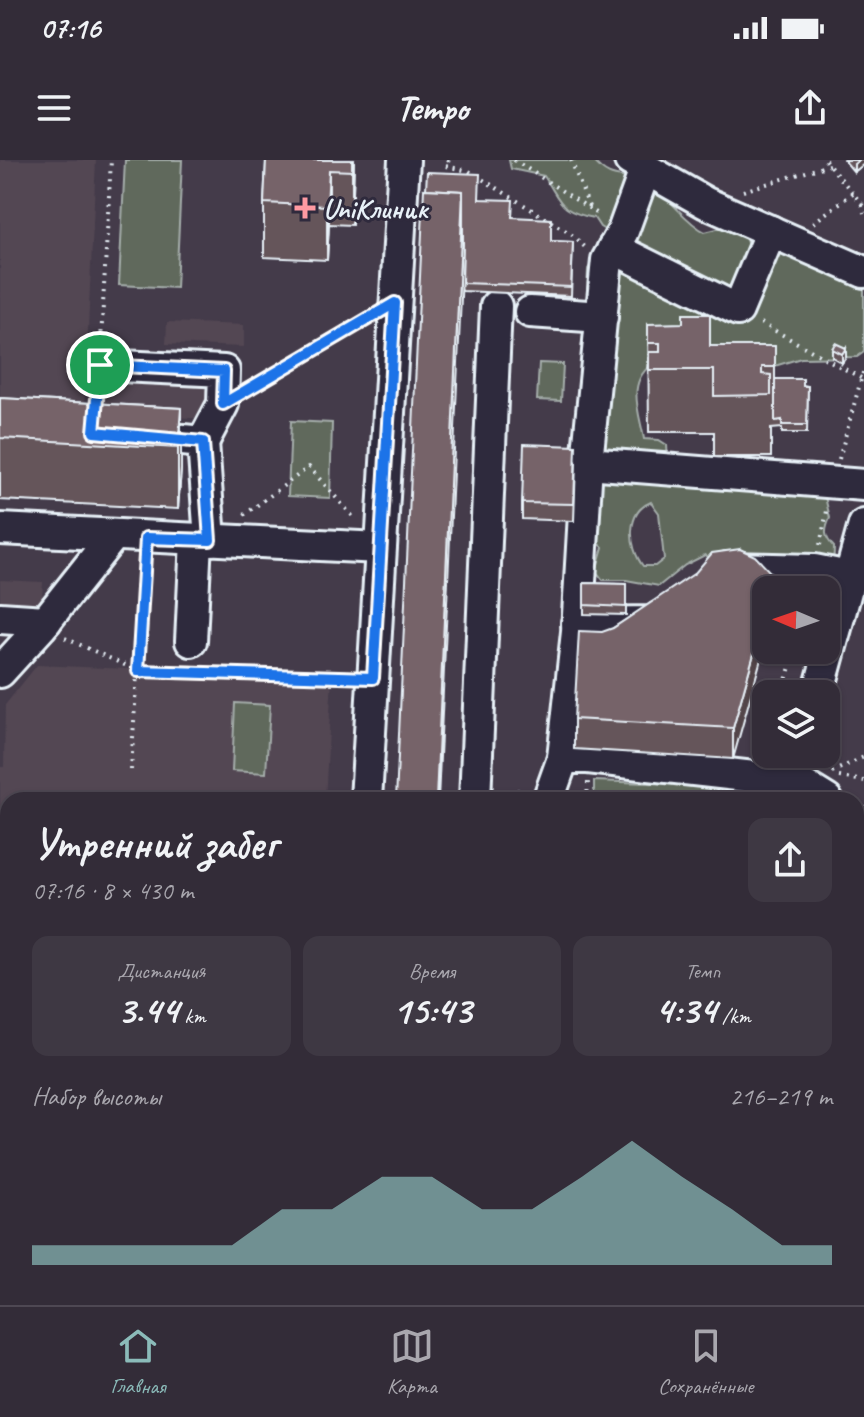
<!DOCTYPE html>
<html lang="ru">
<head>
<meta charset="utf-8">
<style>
  :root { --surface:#332c38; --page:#3e3843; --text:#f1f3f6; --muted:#a9a7ae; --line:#4e4853; --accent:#8bbbb9 }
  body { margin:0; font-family:Caveat,sans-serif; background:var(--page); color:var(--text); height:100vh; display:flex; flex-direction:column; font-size:30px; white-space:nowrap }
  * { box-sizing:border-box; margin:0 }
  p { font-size:26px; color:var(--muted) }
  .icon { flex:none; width:44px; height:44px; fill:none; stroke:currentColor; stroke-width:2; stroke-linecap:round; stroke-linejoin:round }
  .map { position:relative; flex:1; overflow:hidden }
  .drawer { position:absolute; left:0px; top:632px; width:864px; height:514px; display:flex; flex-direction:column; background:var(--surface); border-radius:24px 24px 0 0; box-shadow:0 2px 6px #0004,0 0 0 2px var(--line) }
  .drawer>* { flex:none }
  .needle { width:52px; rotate:272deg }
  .tools { position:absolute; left:752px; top:416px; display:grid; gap:16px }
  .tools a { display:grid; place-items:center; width:88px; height:88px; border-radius:16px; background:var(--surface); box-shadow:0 2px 6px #0004,0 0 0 2px var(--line); font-size:40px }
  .pin { position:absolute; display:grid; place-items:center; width:68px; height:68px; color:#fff; margin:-34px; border:4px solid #fff; border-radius:50%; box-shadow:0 2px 8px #0007 }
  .round { display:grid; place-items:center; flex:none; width:84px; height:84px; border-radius:16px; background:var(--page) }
  .summary { display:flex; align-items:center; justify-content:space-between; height:136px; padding:0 32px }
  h1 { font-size:44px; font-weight:600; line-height:60px }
  .figures { display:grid; grid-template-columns:repeat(3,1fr); gap:12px; height:136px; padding:8px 32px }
  .figures div { display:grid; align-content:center; border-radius:16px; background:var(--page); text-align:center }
  .figures b { font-size:40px; font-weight:600 }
  .figures small { font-size:22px; font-weight:400 }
  .figures p { font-size:22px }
  .chart { height:224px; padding:16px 32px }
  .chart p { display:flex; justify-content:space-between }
  .chart svg { width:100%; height:144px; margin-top:8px; fill:var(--accent); opacity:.7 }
  .status { display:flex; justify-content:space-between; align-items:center; height:56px; padding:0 40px; background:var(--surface); direction:ltr }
  .status svg { height:22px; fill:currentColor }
  header { display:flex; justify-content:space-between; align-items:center; height:104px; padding:0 32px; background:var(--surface); font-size:36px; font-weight:600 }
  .menu { display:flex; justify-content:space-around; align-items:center; height:112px; border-top:2px solid var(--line); background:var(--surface); font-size:22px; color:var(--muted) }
  .menu a { display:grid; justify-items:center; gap:4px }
  .menu .active { color:var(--accent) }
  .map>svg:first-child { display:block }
</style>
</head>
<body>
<div class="status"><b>07:16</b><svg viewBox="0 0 49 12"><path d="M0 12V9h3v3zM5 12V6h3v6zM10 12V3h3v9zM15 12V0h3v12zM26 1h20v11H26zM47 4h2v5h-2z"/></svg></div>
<header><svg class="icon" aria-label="menu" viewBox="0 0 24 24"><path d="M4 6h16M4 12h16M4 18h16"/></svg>Tempo<svg class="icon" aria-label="share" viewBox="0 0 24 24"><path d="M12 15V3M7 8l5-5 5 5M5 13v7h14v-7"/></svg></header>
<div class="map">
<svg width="864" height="1145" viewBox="0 0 864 1145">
  <rect width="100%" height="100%" fill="#443b4a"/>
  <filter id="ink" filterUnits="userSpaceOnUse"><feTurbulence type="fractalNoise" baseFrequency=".0125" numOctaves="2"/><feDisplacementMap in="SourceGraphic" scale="16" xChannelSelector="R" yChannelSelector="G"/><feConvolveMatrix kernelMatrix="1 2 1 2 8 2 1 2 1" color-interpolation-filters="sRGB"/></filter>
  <g filter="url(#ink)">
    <g fill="#534753">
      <polygon points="0,0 96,0 84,254 0,250"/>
      <polygon points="167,162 244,165 244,187 166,184"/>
      <polygon points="103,215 211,220 209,259 101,253"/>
      <polygon points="0,420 43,422 41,455 0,453"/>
      <polygon points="37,505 332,518 325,640 8,640 8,998 0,997 0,607 4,607 5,545"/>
    </g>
    <g fill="#61695c" stroke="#a4adaa" stroke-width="2" fill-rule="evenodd">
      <polygon points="125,0 182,0 176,128 119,125"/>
      <path d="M509,0h84c18,23 30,13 52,23 25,12 37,37 60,49l20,-5 19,8 4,10 11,-2 105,37v72l-7,5 -56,1 -33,10 -113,-6c-30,19 -16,49 -11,77l15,1 8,5 2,33 156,19 5,21c-6,13 -6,19 4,29 0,16 -3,30 -14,42l-8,-9 -10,1 -8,9h-28l-61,-35 -20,10 -26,21 -33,-6h-23l-7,-9 7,-24 -9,-8 -7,-28 14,-32 -14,-187 1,-23 22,-36 -10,-6 -6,-9c-35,-7 -32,-15 -50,-42l-33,-7zM651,342l8,11 5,46 -9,7h-12c-15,-19 -17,-54 8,-64z"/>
      <polygon points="539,203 563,204 561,241 537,240"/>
      <polygon points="291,261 332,263 330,338 288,336"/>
      <polygon points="235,543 270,545 266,613 232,611"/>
      <polygon points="594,621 730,626 729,640 594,640"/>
      <polygon points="864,771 864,1101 856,1101 856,774"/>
    </g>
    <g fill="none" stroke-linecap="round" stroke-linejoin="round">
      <defs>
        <g id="minor">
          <polyline points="630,0 706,43 864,112"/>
          <polyline points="613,88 738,150 771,71"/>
          <polyline points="530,152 602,157"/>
          <polyline points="100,205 224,211 223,244 203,282"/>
          <polyline points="142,276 203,282 210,380"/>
          <polyline points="587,303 864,325"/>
          <polyline points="0,369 380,388"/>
          <polyline points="727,408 814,410 849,417"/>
          <polyline points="0,458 46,461"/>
          <polyline points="577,463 653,462 660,457"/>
          <polyline points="191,481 196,380"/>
          <polyline points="0,512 41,467 113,376"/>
          <polyline points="818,534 864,365"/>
          <polyline points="563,598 588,598 798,622 827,640"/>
          <polyline points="366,640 404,0"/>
          <polyline points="475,640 496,146"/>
          <polyline points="548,640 563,598 577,472 587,303 607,100 623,71 645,10"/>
          <polyline points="856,661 861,665 856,734"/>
          <polyline points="499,1145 499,1138"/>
          <polyline points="745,1145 745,1138"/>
        </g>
      </defs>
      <use href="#minor" stroke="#e8f1f8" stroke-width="36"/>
      <g stroke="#e8f1f8" stroke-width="4" stroke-dasharray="2 6" stroke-linecap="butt">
        <polyline points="449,0 445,6 469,11 571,74 587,89"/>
        <polyline points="514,0 601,56"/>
        <polyline points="571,0 589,47"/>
        <polyline points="825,0 862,44 864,42"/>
        <polyline points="743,31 829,5"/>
        <polyline points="862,44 864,53"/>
        <polyline points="813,63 853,33"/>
        <polyline points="761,163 861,218"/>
        <polyline points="101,181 111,0"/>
        <polyline points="249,229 369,159"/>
        <polyline points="839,299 864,209"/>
        <polyline points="244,355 309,307 356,360"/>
        <polyline points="820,385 828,346"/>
        <polyline points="65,478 138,511 349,517"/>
        <polyline points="782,534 795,490"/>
        <polyline points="131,610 144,400"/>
        <polyline points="827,610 840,548"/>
        <polyline points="832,612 864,597"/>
        <polyline points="839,617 864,621"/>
        <polyline points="501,632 524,630"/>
        <polyline points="587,640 588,622"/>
        <polyline points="0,653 8,654"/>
        <polyline points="856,866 864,857"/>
        <polyline points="856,880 864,871"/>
        <polyline points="856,1052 864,1042"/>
        <polyline points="292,1145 293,1138"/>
        <polyline points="611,1145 611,1138"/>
        <polyline points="695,1145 695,1138"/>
        <polyline points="785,1145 785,1138"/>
      </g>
      <use href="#minor" stroke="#2f2a3d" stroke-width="30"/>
    </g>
    <g fill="#65555a" stroke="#e8f1f8" stroke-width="2">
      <polygon points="266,0 354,0 352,65 329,64 327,100 264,97 264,43"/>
      <polygon points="844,0 864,0 864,4 854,12"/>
      <polygon points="424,29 479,39 513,57 551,81 573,82 571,136 462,131"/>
      <polygon points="648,164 710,186 775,186 775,219 808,226 807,273 782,273 782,268 771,269 771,297 714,297 714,272 649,272"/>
      <polygon points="832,189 846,197 842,203 832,197"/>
      <polygon points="0,238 181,248 181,309 178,349 0,340"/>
      <polygon points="576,302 574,361 522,359 522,343"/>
      <polygon points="740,389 733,599 574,589 574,559 613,468"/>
      <polygon points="584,423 626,424 626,455 584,454"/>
      <polygon points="0,1056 8,1056 8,1138 283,1138 283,1145 0,1145"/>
      <rect x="309" y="1138" width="46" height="7"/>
      <polygon points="388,1138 475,1138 474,1145 388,1145"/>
    </g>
    <g fill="#53454a" stroke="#e8f1f8" stroke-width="2">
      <polygon points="352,0 354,0 352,65"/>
      <polygon points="859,0 864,0 864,4 854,12 854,4"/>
      <polygon points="329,10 329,64 327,100 327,46"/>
      <polygon points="463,31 463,93 438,640 436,640"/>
      <polygon points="846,188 846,197 842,203 842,194"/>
      <polygon points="181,248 181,309 178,349 178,288"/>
      <polygon points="766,451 766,481 733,599 733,568"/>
    </g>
    <g fill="#766369" stroke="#e8f1f8" stroke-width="2">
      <polygon points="266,0 352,0 352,11 329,10 327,46 264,43"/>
      <polygon points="427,12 480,14 479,39 513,40 512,57 551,59 551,81 573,82 571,127 462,123 463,85 463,31 426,29"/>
      <polygon points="424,29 463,31 436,640 396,640"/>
      <polygon points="683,154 710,154 710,186 775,186 775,207 762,207 762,214 771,215 771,235 714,236 714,210 649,210 649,192 660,192 660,183 648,183 648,164 683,163"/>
      <polygon points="835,183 846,188 842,194 832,189"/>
      <polygon points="775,219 803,219 803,226 808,226 807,265 782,265 782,260 775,261"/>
      <polygon points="0,238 181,248 178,288 0,278"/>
      <polygon points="524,284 576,286 574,344 522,343"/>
      <polygon points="740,389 755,396 772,414 771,430 766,430 766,451 733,568 574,559 579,471 602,472 613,468 695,413 712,393"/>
      <polygon points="584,423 626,424 626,447 584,445"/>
      <rect x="119" y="635" width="23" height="5"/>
      <rect x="0" y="1056" width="8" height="37"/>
      <rect x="645" y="1138" width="45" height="7"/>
    </g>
  </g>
  <g fill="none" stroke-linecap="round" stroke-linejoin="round" filter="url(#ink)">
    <defs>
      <polygon id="route" points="395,143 373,518 138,511 146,378 210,380 203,282 94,272 100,205 224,211 223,244"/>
    </defs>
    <use href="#route" stroke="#fff" stroke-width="16"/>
    <use href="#route" stroke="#1a73e8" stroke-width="10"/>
  </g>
  <path fill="#ff9aa2" stroke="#2f2a3d" stroke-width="3" d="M301 36h8v8h8v8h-8v8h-8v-8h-8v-8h8z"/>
  <g text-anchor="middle" stroke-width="6" stroke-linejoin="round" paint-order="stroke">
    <g font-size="28" font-weight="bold" fill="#e8f1f8" stroke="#2f2a3d" text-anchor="start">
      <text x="323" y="58">UniКлиник</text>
    </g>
  </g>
</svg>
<div class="tools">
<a><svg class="needle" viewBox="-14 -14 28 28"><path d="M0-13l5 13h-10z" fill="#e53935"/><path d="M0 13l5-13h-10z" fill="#a9a7ae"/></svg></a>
<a><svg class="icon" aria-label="layers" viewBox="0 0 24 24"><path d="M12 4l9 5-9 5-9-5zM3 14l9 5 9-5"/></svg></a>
</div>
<div class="pin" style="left:100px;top:205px;background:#1e9e55"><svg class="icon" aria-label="arrive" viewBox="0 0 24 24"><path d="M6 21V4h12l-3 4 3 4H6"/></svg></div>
<section class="drawer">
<div class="summary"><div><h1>Утренний забег</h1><p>07:16 · 8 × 430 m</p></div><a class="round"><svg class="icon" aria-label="share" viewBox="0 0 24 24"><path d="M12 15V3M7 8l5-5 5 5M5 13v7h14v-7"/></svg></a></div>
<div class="figures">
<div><p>Дистанция</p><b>3.44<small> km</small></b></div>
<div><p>Время</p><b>15:43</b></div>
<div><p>Темп</p><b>4:34<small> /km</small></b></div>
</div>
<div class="chart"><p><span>Набор высоты</span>216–219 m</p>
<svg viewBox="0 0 160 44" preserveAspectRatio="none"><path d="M0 44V38L10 38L20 38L30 38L40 38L50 27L60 27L70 17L80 17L90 27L100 27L110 17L120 6L130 17L140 27L150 38L160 38V44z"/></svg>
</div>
</section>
</div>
<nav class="menu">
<a class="active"><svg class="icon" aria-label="home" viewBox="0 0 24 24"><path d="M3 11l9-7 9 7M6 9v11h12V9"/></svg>Главная</a>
<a><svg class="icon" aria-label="map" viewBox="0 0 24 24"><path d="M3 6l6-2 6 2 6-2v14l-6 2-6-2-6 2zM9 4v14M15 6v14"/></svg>Карта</a>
<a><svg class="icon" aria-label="saved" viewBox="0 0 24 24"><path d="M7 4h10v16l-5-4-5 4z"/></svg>Сохранённые</a>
</nav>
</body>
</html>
